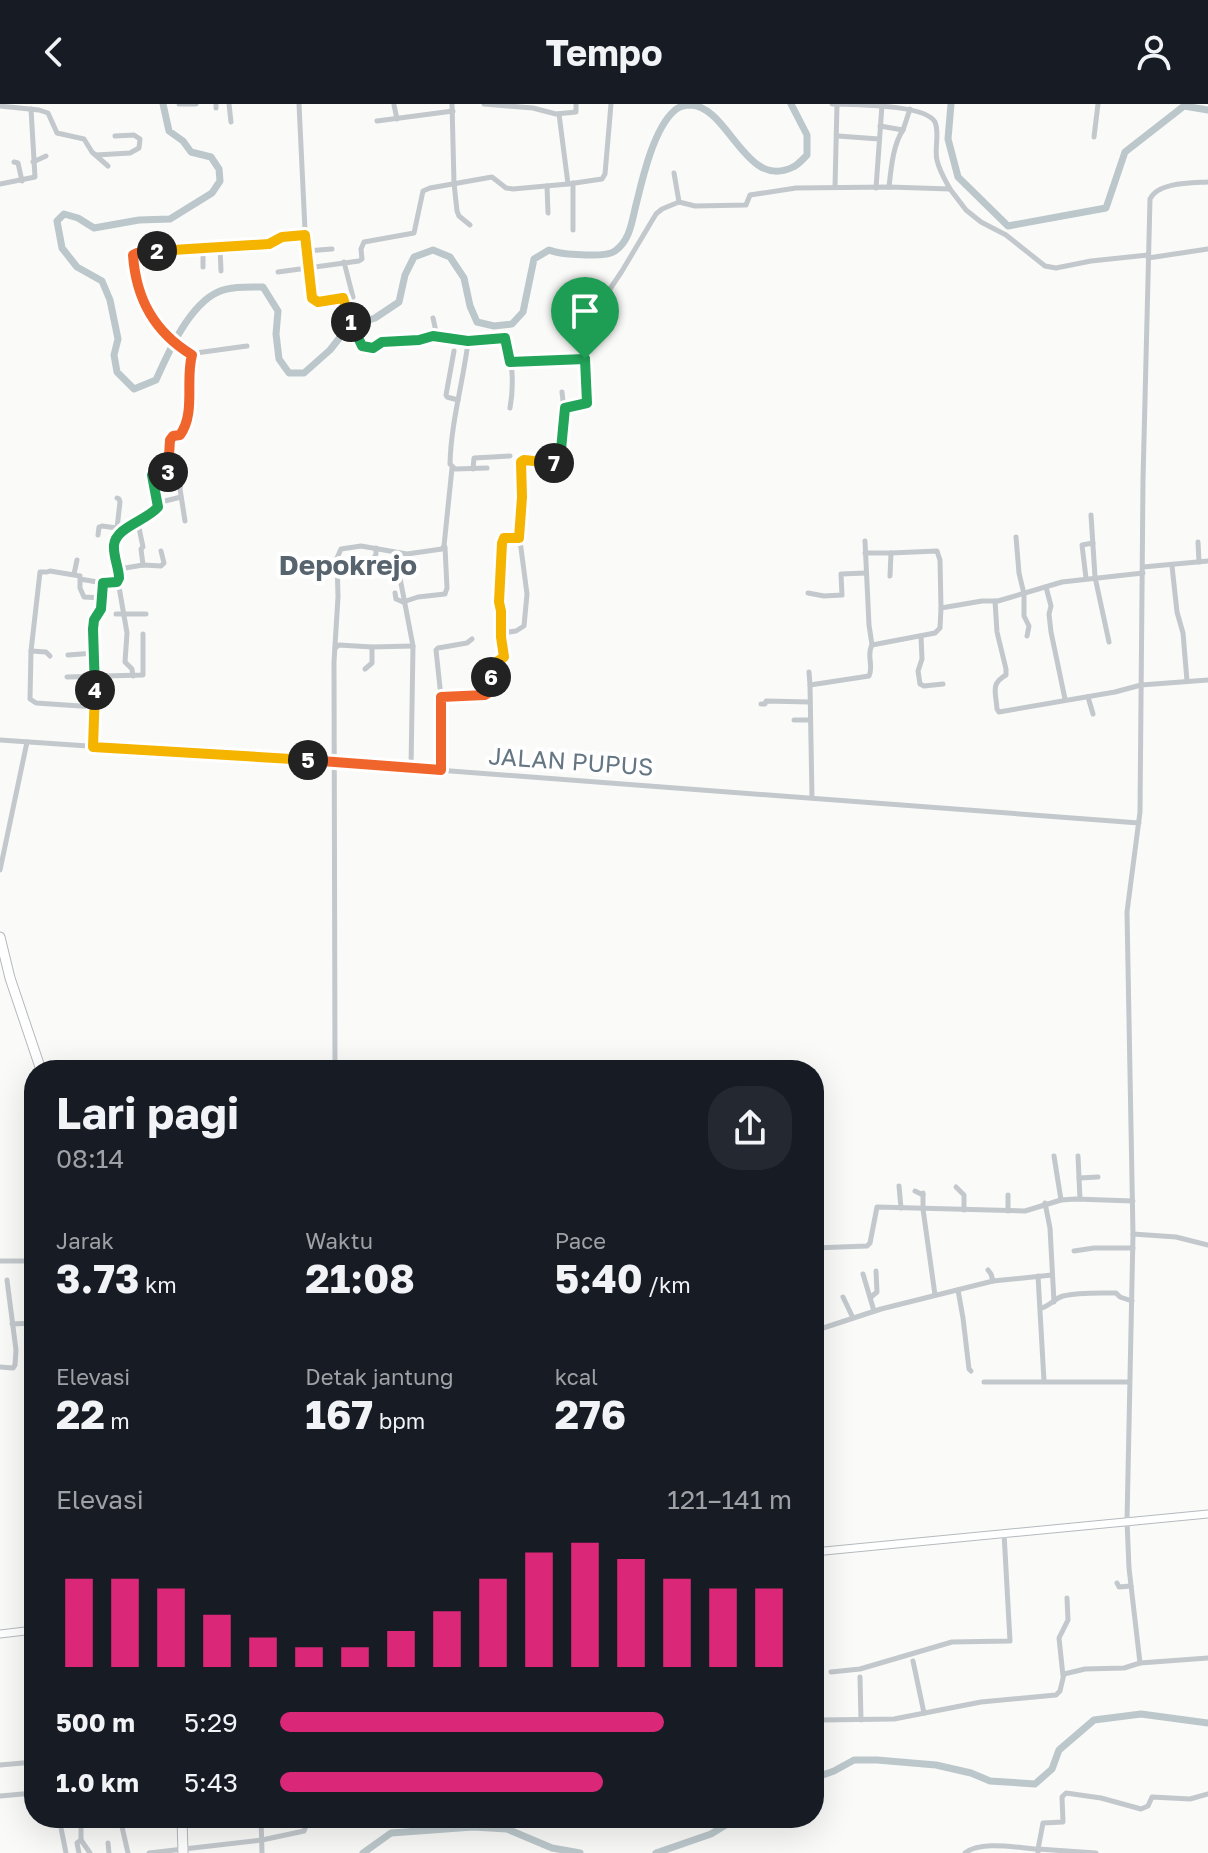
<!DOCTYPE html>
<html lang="id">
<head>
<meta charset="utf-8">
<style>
  :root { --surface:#171b24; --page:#242831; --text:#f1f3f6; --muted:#9ea1a6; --accent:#db2777 }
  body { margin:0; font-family:"Golos Text",sans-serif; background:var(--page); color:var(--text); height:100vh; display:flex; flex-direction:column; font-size:30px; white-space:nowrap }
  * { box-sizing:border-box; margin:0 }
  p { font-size:26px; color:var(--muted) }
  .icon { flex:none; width:44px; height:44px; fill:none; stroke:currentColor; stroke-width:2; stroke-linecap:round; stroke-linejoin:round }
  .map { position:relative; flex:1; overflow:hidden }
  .panel { position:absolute; left:24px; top:956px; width:800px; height:768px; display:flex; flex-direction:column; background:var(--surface); border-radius:32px; box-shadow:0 8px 32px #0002 }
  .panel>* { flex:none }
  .pin { position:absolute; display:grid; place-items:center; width:68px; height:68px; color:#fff; margin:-82px -34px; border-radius:50% 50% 50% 0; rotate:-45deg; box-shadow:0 0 8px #0007 }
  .pin .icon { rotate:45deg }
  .km { position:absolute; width:40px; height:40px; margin:-20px; border-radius:50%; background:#222; color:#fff; font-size:22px; line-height:40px; text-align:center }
  .round { display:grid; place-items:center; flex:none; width:84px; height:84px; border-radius:32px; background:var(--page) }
  .overview { display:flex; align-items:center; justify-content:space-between; height:136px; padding:0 32px }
  h1 { font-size:44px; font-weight:700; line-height:60px }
  .stats { display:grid; grid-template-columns:repeat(3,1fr); gap:12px; height:136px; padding:8px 32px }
  .stats div { display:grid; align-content:center }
  .stats b { font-size:40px; font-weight:700 }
  .stats small { font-size:22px; font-weight:400 }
  .stats p { font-size:22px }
  .chart { height:224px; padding:16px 32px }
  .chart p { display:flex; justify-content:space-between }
  .chart svg { width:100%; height:144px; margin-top:8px; stroke:var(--accent); stroke-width:6 }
  ul { padding:0 32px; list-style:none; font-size:26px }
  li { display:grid; grid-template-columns:128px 96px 1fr; align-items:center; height:60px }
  li i { height:20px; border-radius:10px; background:var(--accent) }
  header { display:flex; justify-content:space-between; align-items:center; height:104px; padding:0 32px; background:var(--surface); font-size:36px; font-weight:700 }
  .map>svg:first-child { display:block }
</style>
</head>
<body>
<header><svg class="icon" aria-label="back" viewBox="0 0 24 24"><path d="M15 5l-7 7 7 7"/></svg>Tempo<svg class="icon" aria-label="person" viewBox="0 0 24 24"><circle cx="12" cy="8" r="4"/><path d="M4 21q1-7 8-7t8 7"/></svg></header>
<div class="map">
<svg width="1208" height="1749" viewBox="0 0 1208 1749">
  <rect width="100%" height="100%" fill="#fafaf8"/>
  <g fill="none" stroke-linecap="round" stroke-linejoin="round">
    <g stroke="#bbc7cb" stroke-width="7">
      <path d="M163,0l6,27 14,10 8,11 20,5 8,12 1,12 -8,12 -42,26 -31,1 -45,8 -16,-10 -14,-4 -7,7 5,27 15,19 25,14 8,19 8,39 -4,16 3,17 17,17 22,-9c12,-27 33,-75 62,-88 13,-6 31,-5 45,-5l15,24 -2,23 3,25 10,14h15l26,-23 18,-23 27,-9 24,-16 6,-27 9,-18 19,-7 17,7 14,21 6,28 7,16 17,4 18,-2 11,-12 11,-53 15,-9c12,5 24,4 37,5 8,0 22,1 29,-4 16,-11 17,-32 22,-50 6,-25 17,-72 37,-90 5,-5 10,-6 17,-6 38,2 55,86 102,62 5,-2 10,-8 14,-12v-20l-16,-31"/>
      <polyline points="951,0 948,35 958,73 1008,122 1106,104 1125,48 1184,2 1208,6"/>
      <polyline points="814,1674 834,1667 854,1656 877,1656 936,1661 971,1669 990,1677 1035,1680 1052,1665 1059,1646 1094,1616 1141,1610 1208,1619"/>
      <polyline points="363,1749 391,1729 473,1723 507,1725 552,1744 580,1749"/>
      <polyline points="656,1749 711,1730 737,1714"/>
    </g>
    <defs>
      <g id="major">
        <polyline points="814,1448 1208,1410"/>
        <polyline points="0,1530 34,1526"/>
      </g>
      <g id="highway">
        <polyline points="0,833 10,874 41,966"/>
        <polyline points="182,1714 183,1749"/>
      </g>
    </defs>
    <use href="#major" stroke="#b5babe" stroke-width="9"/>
    <use href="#highway" stroke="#b4b9bd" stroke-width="11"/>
    <g stroke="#c3c8cc" stroke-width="5">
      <polyline points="179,0 196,0"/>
      <polyline points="216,0 216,4"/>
      <polyline points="229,0 231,18"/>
      <path d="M299,0l7,147 6,47 6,4 26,-3 6,21 12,26 11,2 9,-6 37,-2 14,-4 35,5 37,-3c8,21 9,48 5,70"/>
      <polyline points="452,0 454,79 457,107 459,112 470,121"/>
      <polyline points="484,0 533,4 556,10 576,8 576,0"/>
      <path d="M832,0c21,1 93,0 103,18 5,12 -1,26 2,38 2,10 8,20 13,29"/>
      <polyline points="394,1 397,15"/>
      <polyline points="0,2 39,6 48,9 57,29 84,35 92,48 108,62"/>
      <polyline points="559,10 568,80"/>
      <polyline points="377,17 453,7"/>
      <polyline points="880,22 903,26 910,5"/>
      <polyline points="838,32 879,35"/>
      <polyline points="1094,33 1098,0"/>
      <polyline points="96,51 130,49 139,44 140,35 134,31 115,32"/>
      <polyline points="14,58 18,59 22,77"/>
      <polyline points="33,58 46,52"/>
      <polyline points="674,69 679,98"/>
      <polyline points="573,79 573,126"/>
      <polyline points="0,80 35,73 31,5"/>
      <polyline points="547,82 548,109"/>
      <polyline points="835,83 837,0"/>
      <path d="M889,83c2,-18 4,-43 14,-57"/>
      <polyline points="876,84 882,1"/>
      <polyline points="220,143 221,167"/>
      <polyline points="203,144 203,163"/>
      <polyline points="306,147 332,145"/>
      <polyline points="1148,154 1208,145"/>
      <polyline points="344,158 353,193"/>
      <polyline points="278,168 359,157 362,155 361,145 364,138 414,129 423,87 430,84 492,73 506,84 513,85 568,80 602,75 605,70 611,0"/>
      <polyline points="567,207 573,209 575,215 592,212 622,167 656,110 662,105 679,98 695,102 746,101 750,91 796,84 889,83 950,85 966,106 981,118 1006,131 1045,162 1056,164 1091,157 1148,151"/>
      <polyline points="433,214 437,232"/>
      <path d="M468,238c-5,41 -17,80 -18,122l5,5 32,-1"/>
      <polyline points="454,247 446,291 447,293 458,296"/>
      <path d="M192,251c-30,-18 -48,-42 -56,-76 -1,-8 -3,-17 -2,-25l135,-10 13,-7 23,-2"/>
      <polyline points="511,257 585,255"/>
      <polyline points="562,288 563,297 566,303"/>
      <polyline points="473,365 474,354 510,352"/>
      <polyline points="183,367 180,385 185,417"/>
      <polyline points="117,394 119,395 120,398 117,424"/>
      <path d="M158,403l-6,-32 16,-2 2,-33 3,-4 7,-1c14,-21 8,-53 11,-78l5,-4 51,-7"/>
      <polyline points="1091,411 1095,473 1109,538"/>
      <polyline points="138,419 143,443 141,445 143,461"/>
      <polyline points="98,431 99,423 102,422 117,424 121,427"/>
      <polyline points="1016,433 1019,469 1024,490 1024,512 1029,522 1027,532"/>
      <polyline points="865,437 869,521 872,541"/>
      <polyline points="1198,438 1199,458"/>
      <polyline points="865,449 891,449 890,472"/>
      <polyline points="891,449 937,447 940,456 941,504"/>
      <polyline points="399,450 400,474 413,542 411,664"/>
      <polyline points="1172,462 1177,508 1183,529 1187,577"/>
      <polyline points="1143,463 1208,457"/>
      <polyline points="119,465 143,461 161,462 164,459 161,447"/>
      <polyline points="367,468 376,450 376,444"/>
      <polyline points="74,470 77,456"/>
      <polyline points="80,472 50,467 47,468 40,468 31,547 30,595 36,599 95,603"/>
      <polyline points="1086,474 1082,441 1093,439"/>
      <polyline points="118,477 127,529 125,558 132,565 133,572"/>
      <polyline points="1046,483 1051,502 1049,510 1051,528 1065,595"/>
      <polyline points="395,489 396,495 403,498 418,493 445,490 447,484 445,443"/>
      <polyline points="808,489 824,492 842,491 841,470 866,469"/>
      <polyline points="102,494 84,493 80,484 80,475 103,479 118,477 119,465 113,444 118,430 151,411 161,398 181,393"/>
      <path d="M995,497l2,31 9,37v6c-16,9 -10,17 -9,34l2,3 116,-20 26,-7 67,-5"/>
      <polyline points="116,510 146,510"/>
      <polyline points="502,528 499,485 501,469 502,436 519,434"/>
      <polyline points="921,532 922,555 918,567 920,580 924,582 943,580"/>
      <polyline points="335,544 339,541 372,543 413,542"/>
      <polyline points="31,547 46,548 50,552"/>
      <polyline points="68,551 95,549"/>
      <polyline points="365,565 372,559 372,543"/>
      <polyline points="809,568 810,581"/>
      <polyline points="67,573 143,571 143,530"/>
      <polyline points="441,593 483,591 489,589 491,564 492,561 504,553 502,529 516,527 524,522 527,490 519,429 521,412 521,358 524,356 558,359 560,356 565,305 587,299 585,255 575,215"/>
      <polyline points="1088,593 1093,610"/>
      <polyline points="761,600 765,600 766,597 810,598"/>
      <polyline points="794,616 810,616"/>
      <polyline points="0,636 411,664 1139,719"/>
      <polyline points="93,643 95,572 93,525 94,516 102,502 103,479"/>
      <polyline points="441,666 441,593 436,546 438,544 467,539 472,535"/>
      <path d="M812,694l-2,-113 59,-9c5,-10 -3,-21 3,-31l63,-12 5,-5 1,-20 41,-7h16l64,-19 81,-9"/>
      <polyline points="0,766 27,638"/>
      <polyline points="335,966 334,558 338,493 337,454 341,445 361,442 407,450 442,445 444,442 452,364"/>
      <polyline points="1054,1052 1061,1096"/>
      <polyline points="1078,1052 1080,1095"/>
      <polyline points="1079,1074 1098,1073"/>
      <polyline points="899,1082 901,1104"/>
      <polyline points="956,1083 964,1091 964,1106"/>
      <polyline points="915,1087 923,1091"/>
      <polyline points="923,1089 923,1105 935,1191"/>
      <polyline points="1008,1091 1008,1107"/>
      <polyline points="1045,1099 1050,1124 1054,1198"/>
      <polyline points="1133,1130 1176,1133 1208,1141"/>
      <polyline points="814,1144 867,1142 870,1139 877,1103 1025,1107 1061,1096 1075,1095 1133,1097"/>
      <polyline points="1074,1147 1094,1144 1133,1144"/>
      <polyline points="0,1157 34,1157"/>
      <polyline points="988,1166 991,1170 993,1177"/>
      <polyline points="863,1170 874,1207"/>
      <polyline points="1038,1172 1044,1277"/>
      <polyline points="958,1186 963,1214 969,1265 971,1267"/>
      <polyline points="843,1193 853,1214"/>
      <polyline points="871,1193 877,1188 876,1167"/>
      <path d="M1041,1204c9,-2 14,-10 22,-12 16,-4 37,-3 53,-3l4,4 12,4"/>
      <polyline points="12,1220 34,1219"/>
      <polyline points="814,1227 881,1205 993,1177 1052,1171"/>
      <polyline points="0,1263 13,1264 15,1261 16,1246 7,1176"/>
      <polyline points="984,1278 1129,1278"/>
      <polyline points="1117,1479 1119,1483 1131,1482"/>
      <polyline points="913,1557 924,1609"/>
      <path d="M1140,1559l-11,-95 -2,-47 6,-287 -6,-322 13,-100 3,-332 7,-281c8,-17 41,-16 58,-17"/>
      <polyline points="831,1568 860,1565 952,1538 1010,1537 1004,1429"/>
      <polyline points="1063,1572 1059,1534 1068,1516 1067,1494"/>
      <polyline points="860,1573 861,1616"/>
      <polyline points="814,1618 820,1616 894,1615 981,1598 1056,1591 1060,1587 1064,1570 1085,1565 1124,1564 1140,1559 1208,1554"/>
      <polyline points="0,1661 34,1658"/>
      <polyline points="0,1692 34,1689"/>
      <polyline points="59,1714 66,1749"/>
      <polyline points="120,1714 128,1749"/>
      <polyline points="261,1714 262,1749"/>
      <polyline points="71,1716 81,1718 81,1736 90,1749"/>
      <polyline points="81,1720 102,1714"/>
      <polyline points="261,1721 264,1719 267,1714"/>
      <polyline points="108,1739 109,1749"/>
      <polyline points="79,1749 77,1739 81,1736"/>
      <polyline points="149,1749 262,1736 304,1727 309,1714"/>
      <path d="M965,1749c16,-13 53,-5 73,-4l5,-26 20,-1 -1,-25 4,-4 35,5 40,11 7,-3 4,-9 38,2 18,-5"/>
      <polyline points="1038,1749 1038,1745 1096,1749"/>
    </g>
    <use href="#major" stroke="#fff" stroke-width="7"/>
    <use href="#highway" stroke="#fff" stroke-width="9"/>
  </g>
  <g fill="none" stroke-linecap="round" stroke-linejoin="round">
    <defs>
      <polyline id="split-1" points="351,218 362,242 373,244 382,238 419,236 433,232 468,237 505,234 510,258 585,255"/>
      <polyline id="split-2" points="157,147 269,140 282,133 305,131 312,194 318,198 343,194 351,218"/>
      <path id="split-3" d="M157,147l-20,2 -4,2c3,44 21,77 59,100 -7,25 4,58 -12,80l-7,1 -3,4 -2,32"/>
      <path id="split-4" d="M95,586l-2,-61 1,-9 7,-11 2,-26 14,-1 2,-4c0,-10 -6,-22 -5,-33 2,-18 32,-24 44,-38l-6,-32h11l5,-3"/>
      <polyline id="split-5" points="95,586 93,643 308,656"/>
      <polyline id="split-6" points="308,656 441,666 441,593 485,591 490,588 491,573"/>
      <polyline id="split-7" points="491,573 492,561 504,553 501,533 501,507 499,498 502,439 504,434 519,434 522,393 521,358 524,356 554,359"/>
      <polyline id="split-8" points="554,359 558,359 560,356 565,304 587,299 585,255"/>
    </defs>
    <use href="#split-1" stroke="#fff" stroke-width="16"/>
    <use href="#split-2" stroke="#fff" stroke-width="16"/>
    <use href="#split-3" stroke="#fff" stroke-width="16"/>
    <use href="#split-4" stroke="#fff" stroke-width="16"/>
    <use href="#split-5" stroke="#fff" stroke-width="16"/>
    <use href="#split-6" stroke="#fff" stroke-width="16"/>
    <use href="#split-7" stroke="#fff" stroke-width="16"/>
    <use href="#split-8" stroke="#fff" stroke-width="16"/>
    <use href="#split-1" stroke="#22a559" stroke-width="10"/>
    <use href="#split-2" stroke="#f5b400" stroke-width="10"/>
    <use href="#split-3" stroke="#f0652b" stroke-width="10"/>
    <use href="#split-4" stroke="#22a559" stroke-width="10"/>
    <use href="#split-5" stroke="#f5b400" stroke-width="10"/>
    <use href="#split-6" stroke="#f0652b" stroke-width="10"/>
    <use href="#split-7" stroke="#f5b400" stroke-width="10"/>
    <use href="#split-8" stroke="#22a559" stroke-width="10"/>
  </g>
  <g text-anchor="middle" stroke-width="8" stroke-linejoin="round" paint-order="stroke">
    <g font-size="24" fill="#657683" stroke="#fff">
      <text transform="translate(571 658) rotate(4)" y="8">JALAN PUPUS</text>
    </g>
    <g font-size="28" font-weight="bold" fill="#57646e" stroke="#fff">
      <text x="348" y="471">Depokrejo</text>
    </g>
  </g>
</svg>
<div class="pin" style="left:585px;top:255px;background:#1e9e55"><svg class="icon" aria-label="arrive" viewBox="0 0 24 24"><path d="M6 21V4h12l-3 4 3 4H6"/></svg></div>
<b class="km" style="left:351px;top:218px">1</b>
<b class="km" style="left:157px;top:147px">2</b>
<b class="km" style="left:168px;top:368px">3</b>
<b class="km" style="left:95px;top:586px">4</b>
<b class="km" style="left:308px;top:656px">5</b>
<b class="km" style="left:491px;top:573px">6</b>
<b class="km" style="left:554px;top:359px">7</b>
<section class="panel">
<div class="overview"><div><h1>Lari pagi</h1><p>08:14</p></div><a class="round"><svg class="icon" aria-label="share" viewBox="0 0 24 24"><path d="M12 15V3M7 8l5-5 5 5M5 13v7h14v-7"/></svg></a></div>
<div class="stats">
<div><p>Jarak</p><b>3.73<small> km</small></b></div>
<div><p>Waktu</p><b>21:08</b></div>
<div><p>Pace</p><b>5:40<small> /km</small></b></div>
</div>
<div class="stats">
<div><p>Elevasi</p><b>22<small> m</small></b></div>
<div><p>Detak jantung</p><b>167<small> bpm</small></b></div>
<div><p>kcal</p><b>276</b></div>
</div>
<div class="chart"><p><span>Elevasi</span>121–141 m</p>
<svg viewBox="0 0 160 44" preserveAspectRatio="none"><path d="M5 44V17M15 44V17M25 44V20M35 44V28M45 44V35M55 44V38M65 44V38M75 44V33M85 44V27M95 44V17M105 44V9M115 44V6M125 44V11M135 44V17M145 44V20M155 44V20"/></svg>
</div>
<ul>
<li><b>500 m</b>5:29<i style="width:75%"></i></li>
<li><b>1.0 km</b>5:43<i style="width:63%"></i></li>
</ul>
</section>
</div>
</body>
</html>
